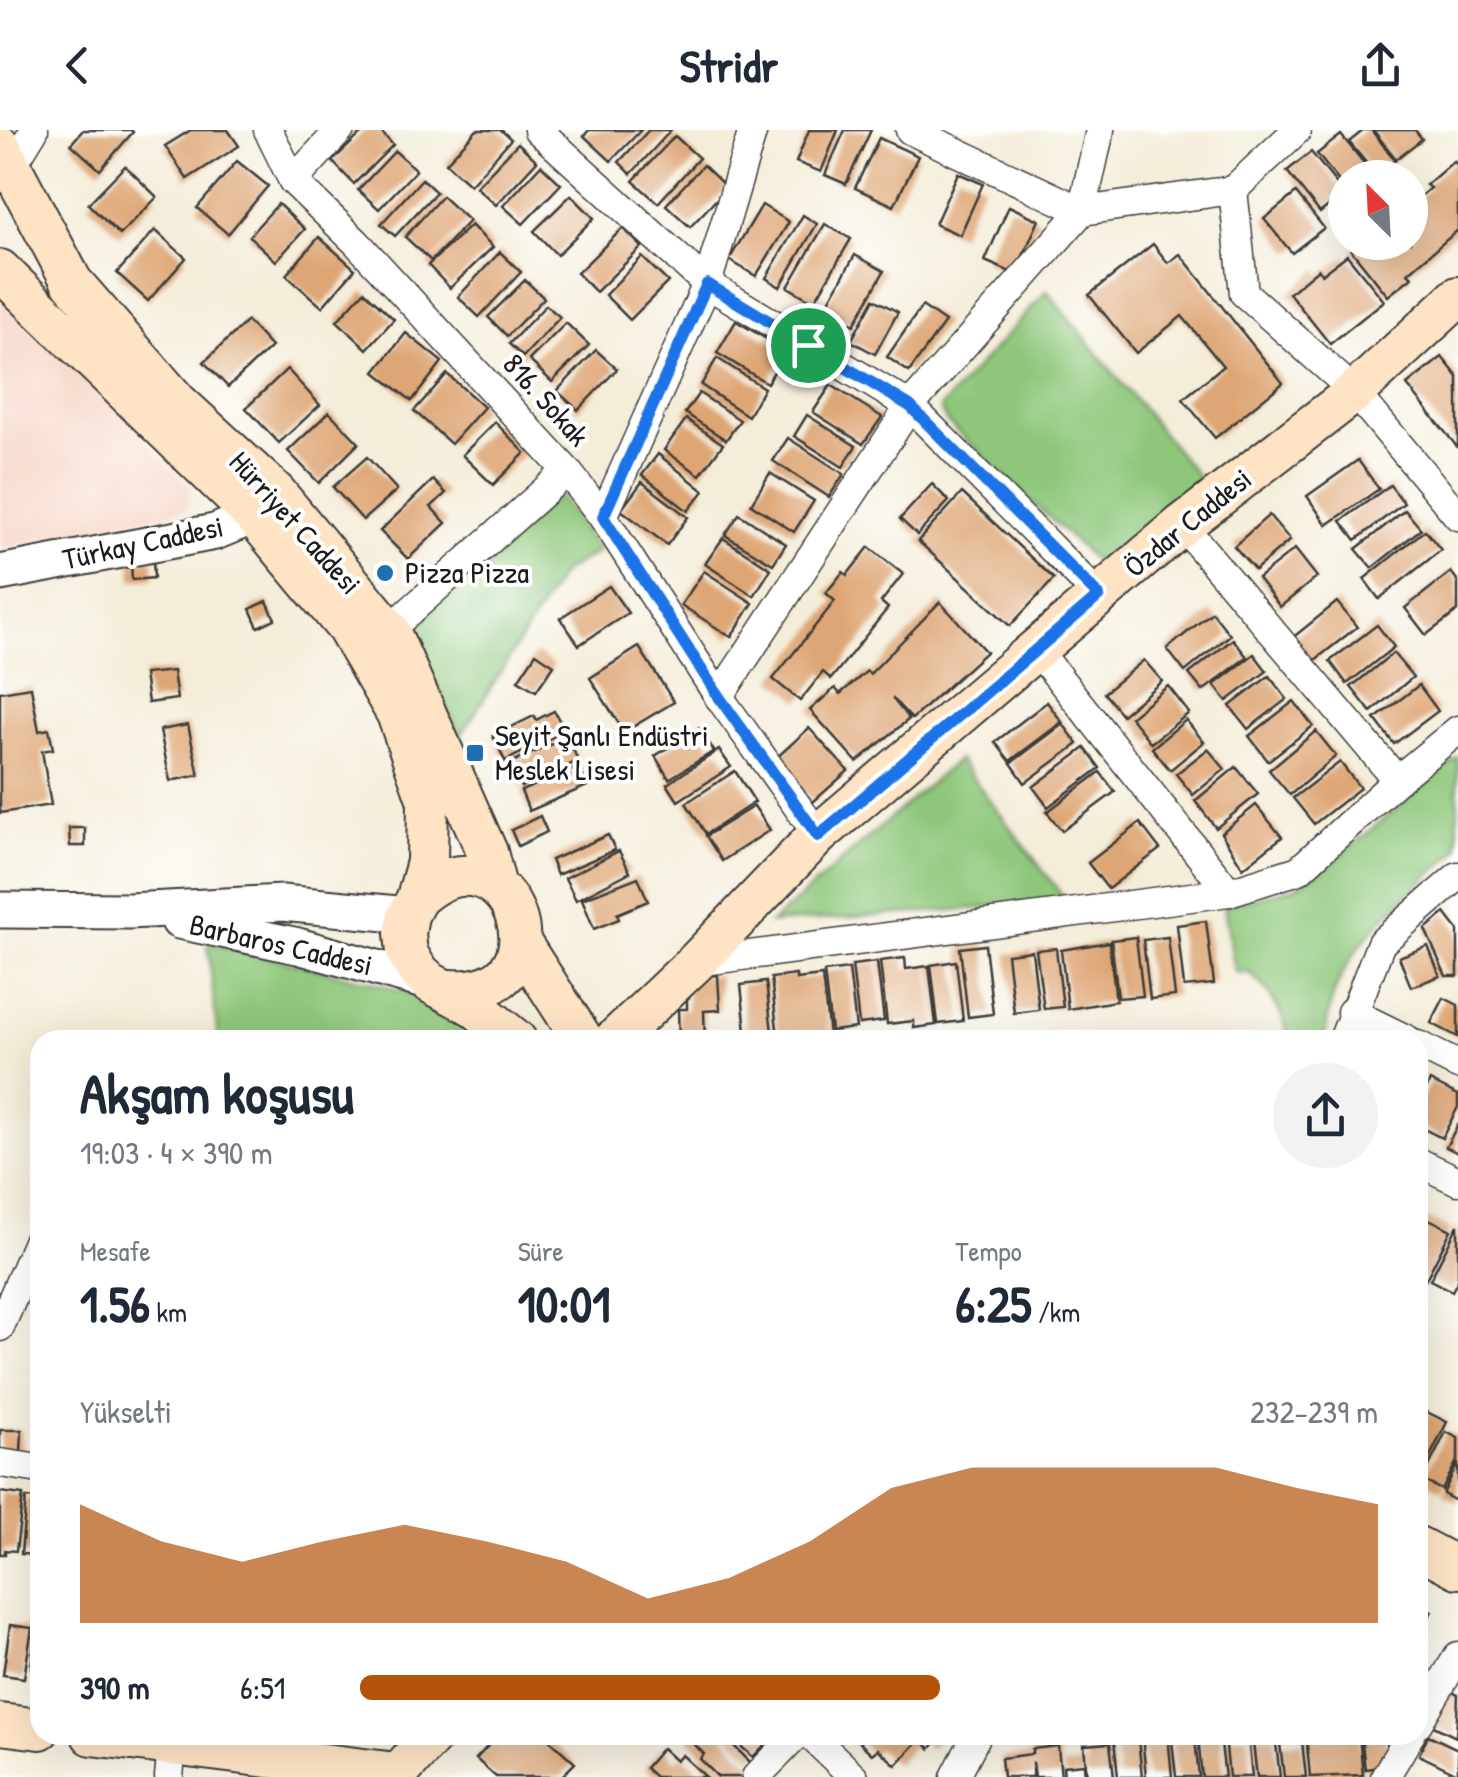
<!DOCTYPE html>
<html lang="tr">
<head>
<meta charset="utf-8">
<style>
  :root { --surface:#fff; --page:#f2f2f3; --text:#1f2937; --muted:#747a83; --accent:#b45309 }
  body { margin:0; font-family:"Patrick Hand",sans-serif; background:var(--page); color:var(--text); height:100vh; display:flex; flex-direction:column; font-size:38px; white-space:nowrap }
  * { box-sizing:border-box; margin:0 }
  p { font-size:32px; color:var(--muted) }
  .icon { flex:none; width:55px; height:55px; fill:none; stroke:currentColor; stroke-width:2; stroke-linecap:round; stroke-linejoin:round }
  .map { position:relative; flex:1; overflow:hidden }
  .details { position:absolute; left:30px; top:900px; width:1398px; height:715px; display:flex; flex-direction:column; background:var(--surface); border-radius:30px; box-shadow:0 10px 40px #0002 }
  .details>* { flex:none }
  .needle { width:65px; rotate:336deg }
  .controls { position:absolute; left:1328px; top:30px; display:grid; gap:20px }
  .controls a { display:grid; place-items:center; width:100px; height:100px; border-radius:50%; background:var(--surface); box-shadow:0 10px 40px #0002; font-size:50px }
  .pin { position:absolute; display:grid; place-items:center; width:85px; height:85px; color:#fff; margin:-42px; border:5px solid #fff; border-radius:50%; box-shadow:0 2px 10px #0007 }
  .round { display:grid; place-items:center; flex:none; width:105px; height:105px; border-radius:52px; background:var(--page) }
  .head { display:flex; align-items:center; justify-content:space-between; height:170px; padding:0 50px }
  h1 { font-size:55px; font-weight:700; line-height:75px }
  .figures { display:grid; grid-template-columns:repeat(3,1fr); gap:15px; height:170px; padding:10px 50px }
  .figures div { display:grid; align-content:center }
  .figures b { font-size:50px; font-weight:700 }
  .figures small { font-size:28px; font-weight:400 }
  .figures p { font-size:28px }
  .chart { height:280px; padding:20px 50px }
  .chart p { display:flex; justify-content:space-between }
  .chart svg { width:100%; height:180px; margin-top:10px; fill:var(--accent); opacity:.7 }
  ul { padding:0 50px; list-style:none; font-size:32px }
  li { display:grid; grid-template-columns:160px 120px 1fr; align-items:center; height:75px }
  li i { height:25px; border-radius:12px; background:var(--accent) }
  header { display:flex; justify-content:space-between; align-items:center; height:130px; padding:0 50px; background:var(--surface); font-size:45px; font-weight:700 }
  .map>svg:first-child { display:block }
</style>
</head>
<body>
<header><svg class="icon" aria-label="back" viewBox="0 0 24 24"><path d="M15 5l-7 7 7 7"/></svg>Stridr<svg class="icon" aria-label="share" viewBox="0 0 24 24"><path d="M12 15V3M7 8l5-5 5 5M5 13v7h14v-7"/></svg></header>
<div class="map">
<svg width="1458" height="1647" viewBox="0 0 1458 1647">
  <rect width="100%" height="100%" fill="#fff"/>
  <filter id="ink" filterUnits="userSpaceOnUse"><feTurbulence type="fractalNoise" baseFrequency=".01" numOctaves="2"/><feDisplacementMap in="SourceGraphic" scale="20" xChannelSelector="R" yChannelSelector="G"/><feConvolveMatrix kernelMatrix="1 2 1 2 8 2 1 2 1" color-interpolation-filters="sRGB"/></filter>
  <filter id="wash" filterUnits="userSpaceOnUse"><feTurbulence type="fractalNoise" baseFrequency=".0048" numOctaves="4" result="noise"/><feDisplacementMap in="SourceGraphic" scale="40" xChannelSelector="R" yChannelSelector="G"/><feGaussianBlur stdDeviation="2.25" result="paint"/><feColorMatrix in="noise" values="0 0 0 0 0 0 0 0 0 0 0 0 0 0 0 0 0 1.4 0 .05"/><feComposite in="paint" operator="in"/></filter>
  <g filter="url(#wash)">
    <rect width="100%" height="100%" fill="#f4edd9"/>
    <polygon fill="#f5d3c1" points="0,163 191,357 187,379 0,419"/>
    <g fill="#8ec77a" stroke="#55724b" stroke-width="2.5">
      <polygon points="1047,161 1202,352 1113,429 1096,432 946,291 940,278"/>
      <polygon points="558,364 599,421 562,443 460,607 410,499 483,441"/>
      <path d="M1458,627v93c-46,42 -102,83 -124,143 -5,14 -7,32 -10,47h-37c-1,-27 -18,-49 -37,-67l-15,-1 -11,-66 69,-18 31,-19z"/>
      <polygon points="958,629 1067,772 771,793"/>
      <polygon points="208,813 372,852 435,871 490,910 218,910"/>
    </g>
    <g id="blocks">
      <g fill="#dea675">
        <polygon points="83,0 131,0 133,2 100,40 71,14"/>
        <polygon points="191,0 228,0 239,16 187,49 165,16"/>
        <polygon points="365,0 379,0 393,15 354,54 332,31"/>
        <polygon points="477,0 501,0 511,9 470,55 446,33"/>
        <polygon points="589,0 641,0 611,31 584,6"/>
        <polygon points="649,0 671,0 631,44 619,32"/>
        <polygon points="809,0 838,0 821,42 796,32"/>
        <polygon points="845,0 871,0 846,54 825,45"/>
        <polygon points="1364,0 1371,0 1395,30 1377,46 1349,12"/>
        <polygon points="1373,0 1415,0 1422,9 1396,29"/>
        <polygon points="1341,5 1376,48 1345,48 1345,59 1317,24"/>
        <polygon points="675,6 699,28 658,73 633,51"/>
        <polygon points="879,8 918,26 894,76 855,58"/>
        <polygon points="518,13 537,31 496,75 476,57"/>
        <polygon points="395,21 416,40 379,79 358,60"/>
        <polygon points="1311,22 1344,63 1320,83 1287,41"/>
        <polygon points="237,31 268,56 228,104 197,78"/>
        <polygon points="1454,31 1458,36 1458,100 1408,143 1412,147 1388,166 1351,120 1361,112 1410,112 1410,75 1430,58 1426,55"/>
        <polygon points="541,35 561,54 523,94 503,76"/>
        <polygon points="703,35 727,58 690,97 666,75"/>
        <polygon points="125,36 157,67 120,105 88,74"/>
        <polygon points="958,43 983,54 960,105 935,94"/>
        <polygon points="422,49 436,62 395,106 381,94"/>
        <polygon points="1296,63 1324,98 1292,123 1264,89"/>
        <polygon points="571,65 594,88 557,125 534,101"/>
        <polygon points="442,66 469,91 431,131 405,107"/>
        <polygon points="278,74 305,99 276,131 249,106"/>
        <polygon points="762,75 789,92 756,146 729,130"/>
        <polygon points="1009,76 1039,90 1015,144 985,131"/>
        <polygon points="803,85 817,94 780,157 766,148"/>
        <polygon points="825,94 851,109 814,172 788,157"/>
        <polygon points="471,95 493,117 450,158 428,135"/>
        <polygon points="623,98 642,117 596,162 577,143"/>
        <polygon points="155,100 186,128 148,171 117,143"/>
        <polygon points="319,107 355,139 322,177 286,145"/>
        <polygon points="1153,114 1168,133 1180,124 1283,253 1215,308 1183,269 1223,236 1182,186 1136,223 1089,165"/>
        <polygon points="500,122 521,142 479,187 458,167"/>
        <polygon points="855,125 884,141 854,195 825,178"/>
        <polygon points="1347,125 1384,171 1330,214 1289,163 1318,139 1322,144"/>
        <polygon points="642,127 668,152 630,190 605,165"/>
        <polygon points="525,150 544,168 507,206 488,187"/>
        <polygon points="364,161 394,189 367,219 337,191"/>
        <polygon points="874,169 898,182 875,224 851,211"/>
        <polygon points="546,175 560,187 523,227 509,214"/>
        <polygon points="922,176 945,192 909,242 887,227"/>
        <polygon points="247,191 271,217 228,257 204,232"/>
        <polygon points="736,191 787,221 767,253 717,223"/>
        <polygon points="566,193 589,215 552,252 529,230"/>
        <polygon points="406,203 442,232 412,271 375,242"/>
        <polygon points="596,220 617,239 578,280 557,261"/>
        <polygon points="1442,227 1458,247 1458,318 1407,255"/>
        <polygon points="717,228 764,258 748,286 701,255"/>
        <polygon points="287,239 320,275 279,313 246,278"/>
        <polygon points="447,244 484,277 451,314 414,281"/>
        <polygon points="831,255 882,287 863,314 813,282"/>
        <polygon points="699,263 740,290 726,310 685,283"/>
        <polygon points="329,282 359,313 319,353 288,321"/>
        <polygon points="807,285 856,316 843,337 794,306"/>
        <polygon points="686,289 723,314 700,345 664,320"/>
        <polygon points="495,292 525,323 493,355 462,325"/>
        <polygon points="788,308 844,344 829,367 773,331"/>
        <polygon points="658,324 704,361 688,381 642,345"/>
        <polygon points="367,327 397,360 363,390 333,357"/>
        <polygon points="1358,330 1379,359 1327,395 1307,366"/>
        <polygon points="770,343 814,371 794,402 751,374"/>
        <polygon points="433,350 446,363 431,377 446,393 408,429 380,401"/>
        <polygon points="642,352 688,387 667,415 621,380"/>
        <polygon points="932,354 949,371 917,405 900,389"/>
        <polygon points="1390,355 1404,373 1356,410 1341,391"/>
        <polygon points="962,363 1054,449 1010,496 918,411"/>
        <polygon points="1405,380 1421,399 1372,438 1356,419"/>
        <polygon points="739,384 786,414 773,434 725,405"/>
        <polygon points="1269,385 1290,410 1255,440 1234,416"/>
        <polygon points="1425,400 1441,420 1379,469 1364,449"/>
        <polygon points="723,408 771,439 754,466 705,434"/>
        <polygon points="869,417 903,444 881,472 888,478 831,549 823,542 800,571 773,549 835,471 826,463 843,442 847,445"/>
        <polygon points="1295,419 1317,447 1280,477 1258,448"/>
        <polygon points="153,429 154,448 132,450 131,430"/>
        <polygon points="704,441 753,473 731,507 681,475"/>
        <polygon points="1451,442 1458,451 1458,481 1426,505 1405,478"/>
        <polygon points="609,456 628,483 579,515 560,488"/>
        <polygon points="267,471 275,489 258,497 250,479"/>
        <polygon points="940,472 986,522 912,589 892,568 909,589 857,632 810,580 835,558 840,564 867,541 870,544"/>
        <polygon points="1337,472 1357,497 1310,534 1291,509"/>
        <polygon points="1212,482 1230,505 1185,542 1167,519"/>
        <polygon points="1377,495 1394,517 1347,554 1330,531"/>
        <polygon points="1233,509 1247,527 1203,561 1189,544"/>
        <polygon points="639,517 674,572 624,602 590,548"/>
        <polygon points="536,523 554,535 536,561 518,550"/>
        <polygon points="1393,523 1413,547 1371,582 1351,557"/>
        <polygon points="1254,524 1267,541 1227,571 1214,555"/>
        <polygon points="1144,530 1162,551 1122,585 1104,563"/>
        <polygon points="173,541 177,569 148,573 144,544"/>
        <polygon points="1269,546 1287,569 1248,599 1230,576"/>
        <polygon points="1419,555 1438,581 1394,614 1375,589"/>
        <polygon points="1168,556 1189,583 1151,613 1130,587"/>
        <polygon points="31,557 39,601 49,599 53,619 42,621 51,675 0,683 0,562"/>
        <polygon points="1294,571 1313,596 1268,631 1249,606"/>
        <polygon points="1047,572 1062,592 1010,631 995,612"/>
        <polygon points="554,581 565,601 505,631 493,606 534,586 536,590"/>
        <polygon points="1186,590 1204,612 1170,640 1152,618"/>
        <polygon points="1063,594 1078,614 1025,653 1011,633"/>
        <polygon points="188,595 199,645 170,651 160,600"/>
        <polygon points="700,598 714,621 669,649 655,626"/>
        <polygon points="809,598 848,641 813,672 774,630"/>
        <polygon points="1316,601 1336,626 1290,665 1269,640"/>
        <polygon points="568,607 578,631 521,657 510,633"/>
        <polygon points="1085,618 1100,638 1048,677 1033,657"/>
        <polygon points="1208,619 1225,639 1193,665 1176,644"/>
        <polygon points="719,620 731,637 678,671 667,654"/>
        <polygon points="1340,632 1360,658 1314,694 1293,668"/>
        <polygon points="579,637 587,656 529,681 521,661"/>
        <polygon points="1236,637 1258,664 1216,698 1195,671"/>
        <polygon points="735,641 755,672 706,704 686,673"/>
        <polygon points="1100,642 1115,662 1062,701 1047,682"/>
        <polygon points="1256,675 1282,707 1243,738 1221,703"/>
        <polygon points="754,676 770,700 722,731 706,706"/>
        <polygon points="540,686 547,702 518,716 511,700"/>
        <polygon points="1140,693 1160,719 1108,759 1088,733"/>
        <polygon points="69,698 85,698 85,716 70,716"/>
        <polygon points="608,705 615,720 557,745 551,730"/>
        <polygon points="619,721 630,742 576,770 565,748"/>
        <polygon points="638,747 648,771 617,784 619,789 594,799 582,769"/>
        <polygon points="1445,783 1458,800 1458,846 1446,846 1425,799"/>
        <polygon points="1206,791 1214,854 1184,857 1177,795"/>
        <polygon points="1136,807 1143,866 1118,868 1111,810"/>
        <polygon points="1168,807 1175,866 1150,869 1143,810"/>
        <polygon points="1109,812 1116,871 1068,879 1061,820"/>
        <polygon points="985,815 993,884 968,887 960,818"/>
        <polygon points="1428,816 1440,846 1411,857 1399,827"/>
        <polygon points="1056,818 1063,877 1044,879 1036,820"/>
        <polygon points="1032,821 1039,880 1014,883 1007,824"/>
        <polygon points="905,828 906,839 929,836 936,895 914,898 914,891 887,894 880,831"/>
        <polygon points="956,831 963,891 938,894 931,835"/>
        <polygon points="877,832 884,891 859,894 852,835"/>
        <polygon points="849,839 856,898 831,901 824,842"/>
        <polygon points="718,845 720,880 704,881 705,909 679,910 678,879 687,879 687,861 692,847"/>
        <polygon points="796,845 796,849 822,846 829,905 778,907 771,848"/>
        <polygon points="766,852 773,910 747,910 741,855"/>
        <polygon points="1444,868 1458,875 1458,907 1431,893"/>
        <polygon points="1430,951 1458,965 1458,977 1442,1008 1418,996 1418,977"/>
        <polygon points="1458,994 1458,1023 1446,1017"/>
        <polygon points="1427,1088 1451,1100 1425,1151 1418,1147 1418,1106"/>
        <polygon points="1458,1095 1458,1150 1452,1161 1430,1150"/>
        <polygon points="1423,1280 1447,1292 1418,1351 1418,1292"/>
        <polygon points="0,1300 22,1300 21,1323 0,1322"/>
        <polygon points="1446,1302 1458,1308 1458,1329 1442,1360 1422,1350"/>
        <polygon points="1458,1333 1458,1372 1443,1364"/>
        <polygon points="0,1362 23,1365 16,1421 5,1420 5,1424 0,1424"/>
        <polygon points="26,1368 40,1369 40,1425 21,1424"/>
        <polygon points="1418,1474 1432,1481 1418,1508"/>
        <polygon points="37,1484 40,1484 40,1539 31,1538"/>
        <polygon points="10,1495 32,1498 24,1548 3,1545"/>
        <polygon points="1446,1559 1458,1565 1456,1607 1429,1594"/>
        <polygon points="498,1605 544,1605 575,1633 561,1647 496,1647 476,1629"/>
        <polygon points="693,1605 723,1605 754,1636 742,1647 718,1647 700,1629 704,1624 689,1609"/>
        <polygon points="728,1605 768,1605 771,1608 753,1627"/>
        <polygon points="863,1605 924,1605 896,1635 878,1619 872,1624 860,1613 866,1607"/>
        <polygon points="931,1605 942,1605 930,1619 924,1613"/>
        <polygon points="1142,1605 1168,1605 1172,1647 1146,1647"/>
        <polygon points="1198,1605 1220,1605 1225,1647 1202,1647"/>
        <polygon points="1248,1605 1252,1647 1229,1647 1225,1607"/>
        <polygon points="1252,1605 1275,1605 1280,1647 1257,1647"/>
        <polygon points="1306,1605 1359,1605 1363,1645 1310,1647"/>
        <polygon points="1361,1605 1386,1605 1390,1636 1365,1639"/>
        <polygon points="1428,1605 1458,1619 1458,1644 1419,1625"/>
        <polygon points="1138,1608 1142,1647 1118,1647 1114,1610"/>
        <polygon points="1195,1608 1199,1647 1176,1647 1172,1611"/>
        <polygon points="1302,1611 1306,1647 1284,1647 1280,1614"/>
        <polygon points="1110,1613 1114,1647 1087,1647 1084,1615"/>
        <polygon points="1058,1616 1061,1647 1035,1647 1033,1632 1033,1647 1003,1647 1001,1628 1032,1624 1032,1619"/>
        <polygon points="662,1618 676,1631 682,1625 706,1647 655,1647 645,1638"/>
        <polygon points="1084,1634 1085,1647 1064,1647 1063,1636"/>
      </g>
    </g>
  </g>
  <g filter="url(#ink)">
    <use href="#blocks" fill-opacity="0" stroke="#3c3b38" stroke-width="2.5"/>
    <g fill="none" stroke-linecap="round" stroke-linejoin="round">
      <defs>
        <g id="minor">
          <polyline points="268,0 293,51 357,113 567,341 603,387 719,567 818,705"/>
          <polyline points="538,0 707,154 910,276 1099,466"/>
          <polyline points="910,0 1082,81 1100,0"/>
          <polyline points="12,36 34,0"/>
          <polyline points="293,51 340,0"/>
          <polyline points="1233,60 1244,163 1355,262 1458,386"/>
          <polyline points="603,387 707,154 753,0"/>
          <polyline points="1182,395 1397,650"/>
          <polyline points="389,500 567,341"/>
          <polyline points="1036,519 1229,762"/>
          <polyline points="719,567 910,276 1082,81 1233,60 1297,0"/>
          <polyline points="696,832 1229,762 1299,740 1397,650 1458,600"/>
          <polyline points="1351,882 1408,910"/>
          <polyline points="1343,910 1381,813 1458,746"/>
          <polyline points="1418,915 1458,935"/>
          <polyline points="1418,1032 1458,1051"/>
          <polyline points="0,1197 40,1105"/>
          <polyline points="0,1333 40,1339"/>
          <polyline points="1418,1593 1458,1526"/>
          <polyline points="810,1605 854,1647"/>
          <polyline points="169,1647 172,1615"/>
          <polyline points="756,1647 797,1605"/>
          <polyline points="955,1647 977,1605"/>
          <polyline points="1385,1647 1410,1605"/>
        </g>
        <g id="tertiary">
          <polyline points="0,443 215,402 254,386 272,367"/>
          <polyline points="0,780 129,781 282,773 408,785"/>
          <polyline points="179,791 298,816 431,853"/>
        </g>
        <g id="secondary">
          <polyline points="0,16 72,152 177,272 276,363 389,500 487,722 496,757"/>
          <polyline points="0,140 254,386 347,498 397,584 428,671 427,732 417,768 408,785 405,804 407,823 417,840 431,853 474,876 516,910"/>
          <path d="M417,768c93,-85 159,101 32,92"/>
          <polyline points="520,812 583,910"/>
          <polyline points="614,910 696,832 818,705 1182,395 1355,262 1458,167"/>
          <polyline points="1418,1417 1458,1438"/>
          <polyline points="0,1594 40,1599"/>
          <polyline points="92,1605 396,1643"/>
          <polyline points="395,1647 433,1605"/>
        </g>
      </defs>
      <use href="#minor" stroke="#3c3b38" stroke-width="31"/>
      <use href="#tertiary" stroke="#3c3b38" stroke-width="39"/>
      <use href="#secondary" stroke="#3c3b38" stroke-width="44"/>
      <use href="#minor" stroke="#fff" stroke-width="28"/>
      <use href="#tertiary" stroke="#fff" stroke-width="35"/>
      <use href="#secondary" stroke="#fee4c5" stroke-width="40"/>
    </g>
  </g>
  <g fill="none" stroke-linecap="round" stroke-linejoin="round" filter="url(#ink)">
    <defs>
      <polygon id="route" points="707,154 910,276 1099,466 818,706 719,567 603,387"/>
    </defs>
    <use href="#route" stroke="#fff" stroke-width="20"/>
    <use href="#route" stroke="#1a73e8" stroke-width="12"/>
  </g>
  <g fill="#1f6fb2" stroke="#fff" stroke-width="4">
    <circle cx="385" cy="443" r="10"/>
    <rect x="465" y="613" width="20" height="20" rx="5"/>
  </g>
  <g text-anchor="middle" stroke-width="8" stroke-linejoin="round" paint-order="stroke">
    <g font-size="30" fill="#1c1c1c" stroke="#fff">
      <text transform="translate(546 270) rotate(48)" y="10">816. Sokak</text>
      <text transform="translate(295 393) rotate(48)" y="10">Hürriyet Caddesi</text>
      <text transform="translate(1188 393) rotate(-39)" y="10">Özdar Caddesi</text>
      <text transform="translate(143 413) rotate(-12)" y="10">Türkay Caddesi</text>
      <text transform="translate(281 815) rotate(13)" y="10">Barbaros Caddesi</text>
    </g>
    <g font-size="30" fill="#1c1c1c" stroke="#fff" text-anchor="start">
      <text x="405" y="453">Pizza Pizza</text>
      <text x="495" y="616">Seyit Şanlı Endüstri<tspan x="495" dy="34">Meslek Lisesi</tspan></text>
    </g>
  </g>
</svg>
<div class="controls">
<a><svg class="needle" viewBox="-14 -14 28 28"><path d="M0-13l5 13h-10z" fill="#e53935"/><path d="M0 13l5-13h-10z" fill="#747a83"/></svg></a>
</div>
<div class="pin" style="left:808px;top:215px;background:#1e9e55"><svg class="icon" aria-label="arrive" viewBox="0 0 24 24"><path d="M6 21V4h12l-3 4 3 4H6"/></svg></div>
<section class="details">
<div class="head"><div><h1>Akşam koşusu</h1><p>19:03 · 4 × 390 m</p></div><a class="round"><svg class="icon" aria-label="share" viewBox="0 0 24 24"><path d="M12 15V3M7 8l5-5 5 5M5 13v7h14v-7"/></svg></a></div>
<div class="figures">
<div><p>Mesafe</p><b>1.56<small> km</small></b></div>
<div><p>Süre</p><b>10:01</b></div>
<div><p>Tempo</p><b>6:25<small> /km</small></b></div>
</div>
<div class="chart"><p><span>Yükselti</span>232–239 m</p>
<svg viewBox="0 0 160 44" preserveAspectRatio="none"><path d="M0 44V15L10 24L20 29L30 24L40 20L50 24L60 29L70 38L80 33L90 24L100 11L110 6L120 6L130 6L140 6L150 11L160 15V44z"/></svg>
</div>
<ul>
<li><b>390 m</b>6:51<i style="width:57%"></i></li>
</ul>
</section>
</div>
</body>
</html>
